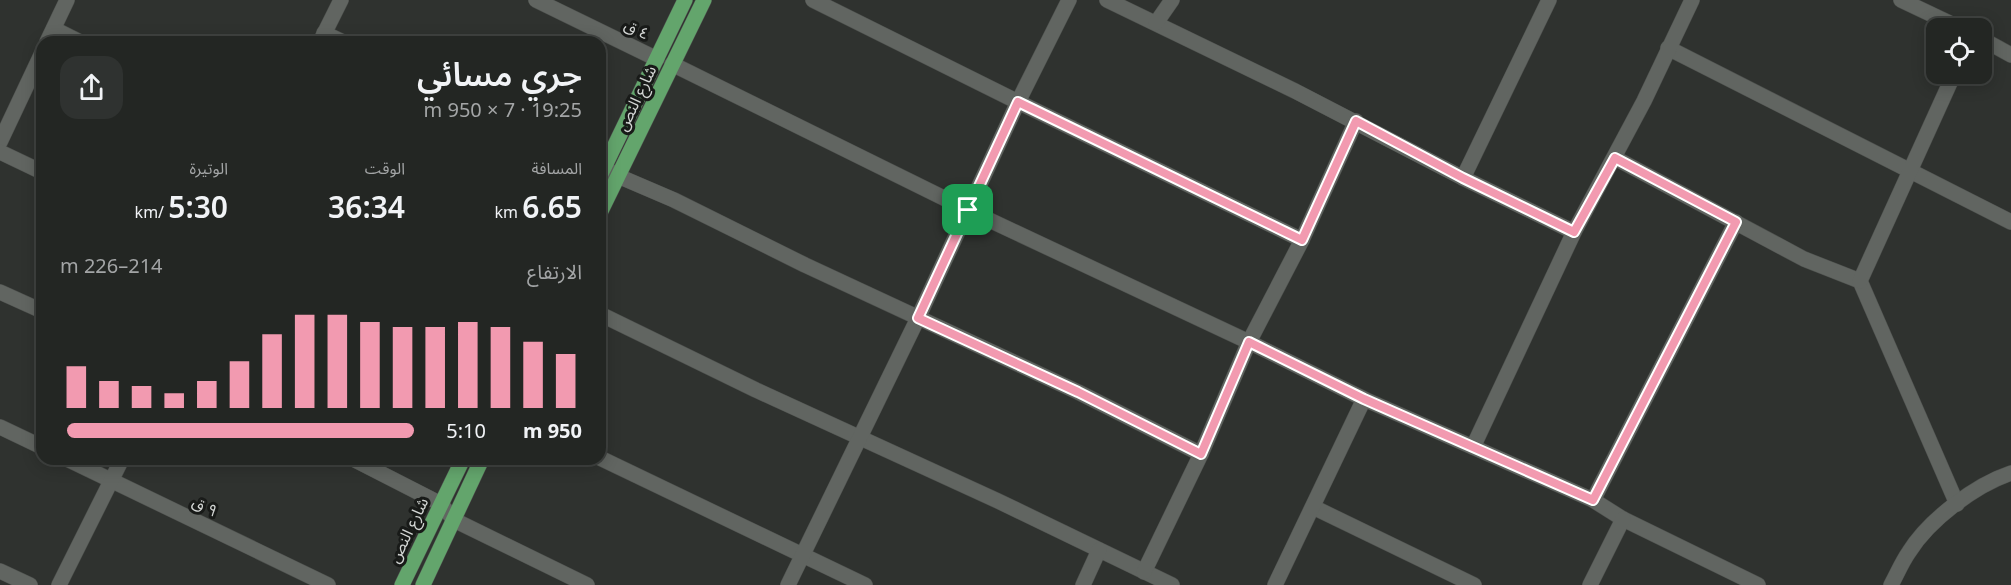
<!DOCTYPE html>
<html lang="ar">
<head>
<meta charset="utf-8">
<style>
  :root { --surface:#232623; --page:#2f3230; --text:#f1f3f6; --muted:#a3a5a6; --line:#404341; --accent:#f29ab0 }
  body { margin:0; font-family:"Noto Sans","Noto Sans Arabic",sans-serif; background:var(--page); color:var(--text); direction:rtl; height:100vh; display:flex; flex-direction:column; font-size:22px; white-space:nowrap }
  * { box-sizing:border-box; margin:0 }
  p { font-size:20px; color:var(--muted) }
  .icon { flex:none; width:33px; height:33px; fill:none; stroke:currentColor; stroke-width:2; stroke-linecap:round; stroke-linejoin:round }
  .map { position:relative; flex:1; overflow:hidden; direction:ltr }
  .drawer { position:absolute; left:36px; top:36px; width:570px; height:429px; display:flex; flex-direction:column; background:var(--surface); border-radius:18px; box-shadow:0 3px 15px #0003,0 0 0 2px var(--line); direction:rtl }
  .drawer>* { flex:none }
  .fabs { position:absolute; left:1926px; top:18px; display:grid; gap:12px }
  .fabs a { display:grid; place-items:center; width:66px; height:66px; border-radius:12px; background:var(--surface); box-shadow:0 3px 15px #0003,0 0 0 2px var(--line); font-size:30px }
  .pin { position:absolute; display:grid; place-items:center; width:51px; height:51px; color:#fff; margin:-26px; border-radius:12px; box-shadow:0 3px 9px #0006 }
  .round { display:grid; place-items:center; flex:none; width:63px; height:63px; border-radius:18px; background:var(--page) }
  .overview { display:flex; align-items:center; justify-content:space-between; height:102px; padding:0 24px }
  h1 { font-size:33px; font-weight:600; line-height:45px }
  .metrics { display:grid; grid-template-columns:repeat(3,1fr); gap:9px; height:102px; padding:6px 24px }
  .metrics div { display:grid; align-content:center }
  .metrics b { font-size:30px; font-weight:600 }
  .metrics small { font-size:16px; font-weight:400 }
  .metrics p { font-size:16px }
  .chart { height:168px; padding:12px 24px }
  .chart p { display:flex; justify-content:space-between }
  .chart svg { width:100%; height:108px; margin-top:6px; stroke:var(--accent); stroke-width:6 }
  ul { padding:0 24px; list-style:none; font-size:20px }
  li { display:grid; grid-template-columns:96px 72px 1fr; align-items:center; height:45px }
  li i { height:15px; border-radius:8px; background:var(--accent) }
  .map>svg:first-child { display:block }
</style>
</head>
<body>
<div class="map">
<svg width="2011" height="585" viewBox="0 0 2011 585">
  <rect width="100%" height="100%" fill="#2f322f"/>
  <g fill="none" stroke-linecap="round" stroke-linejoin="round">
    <defs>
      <g id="minor">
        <polyline points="536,0 657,59"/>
        <polyline points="813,0 1018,102 1302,240"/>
        <polyline points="1107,0 1295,91 1463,178 1574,232"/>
        <polyline points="1901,0 1960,28"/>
        <polyline points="1156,23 1172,0"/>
        <polyline points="54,29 80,42"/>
        <polyline points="324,33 343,42"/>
        <polyline points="1982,39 2011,55"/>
        <polyline points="47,42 67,0"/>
        <polyline points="320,42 341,0"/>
        <polyline points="1668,48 2011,222"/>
        <polyline points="672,64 968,210 1249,342 1364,399 1593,500 1623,519 1758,585"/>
        <polyline points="0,142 42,53"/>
        <polyline points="0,152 42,172"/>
        <polyline points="1615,158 1804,259 1860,281 1957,504"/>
        <polyline points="600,165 618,176 674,200 805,265 1078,392 1201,454"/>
        <polyline points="1463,178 1549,0"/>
        <polyline points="1860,281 1954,74"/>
        <polyline points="0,292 42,311"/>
        <polyline points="600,314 756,390 998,501 1172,585"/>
        <polyline points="0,427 42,447"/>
        <polyline points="1473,447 1574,232 1644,101 1692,0"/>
        <polyline points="600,458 865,585"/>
        <polyline points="67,459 328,585"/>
        <polyline points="353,459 441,504 454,520 587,585"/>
        <polyline points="1593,500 1736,222"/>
        <polyline points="1313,507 1474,585"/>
        <polyline points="0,571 30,585"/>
        <polyline points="1144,572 1201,454 1249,342 1302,240 1356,121"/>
        <polyline points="59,585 122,459"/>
        <polyline points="788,585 918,318 1018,102 1069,0"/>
        <polyline points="1083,585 1099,550"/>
        <polyline points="1275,585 1364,399"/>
        <polyline points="1590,585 1623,519"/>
        <path d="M1891,585c6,-11 11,-23 18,-33 20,-32 66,-67 102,-79"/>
      </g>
      <g id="major">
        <polyline points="600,176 685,0"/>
        <polyline points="600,213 704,0"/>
        <polyline points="402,585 463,459"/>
        <polyline points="423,585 482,459"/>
      </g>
    </defs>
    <use href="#minor" stroke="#4c4f4c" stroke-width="16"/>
    <use href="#major" stroke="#4c4f4c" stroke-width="16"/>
    <use href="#minor" stroke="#616561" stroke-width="15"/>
    <use href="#major" stroke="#63a56c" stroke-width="15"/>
  </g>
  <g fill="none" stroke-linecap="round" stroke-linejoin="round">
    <defs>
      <polygon id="route" points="1018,102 1302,240 1356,121 1463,178 1574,232 1615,158 1736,222 1593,500 1364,399 1249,342 1201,454 1078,392 918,318"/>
    </defs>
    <use href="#route" stroke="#fff" stroke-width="12"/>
    <use href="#route" stroke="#f29ab0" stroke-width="8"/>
  </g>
  <g text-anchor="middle" stroke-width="6" stroke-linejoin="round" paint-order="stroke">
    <g font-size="16" fill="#d3d6d4" stroke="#181a18">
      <text transform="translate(637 29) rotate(25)" y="6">٤ ق</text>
      <text transform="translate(636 98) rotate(-64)" y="6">شارع النص</text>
      <text transform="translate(205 506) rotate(26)" y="6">٩ ق</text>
      <text transform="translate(408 530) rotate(-64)" y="6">شارع النص</text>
    </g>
  </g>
</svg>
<div class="fabs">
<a><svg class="icon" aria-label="locate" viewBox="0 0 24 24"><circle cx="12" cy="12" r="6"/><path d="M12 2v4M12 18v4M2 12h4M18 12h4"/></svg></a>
</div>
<div class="pin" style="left:968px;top:210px;background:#1e9e55"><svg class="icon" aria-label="arrive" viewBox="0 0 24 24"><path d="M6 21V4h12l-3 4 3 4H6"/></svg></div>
<section class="drawer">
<div class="overview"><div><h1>جري مسائي</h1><p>19:25 · 7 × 950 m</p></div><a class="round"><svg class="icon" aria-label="share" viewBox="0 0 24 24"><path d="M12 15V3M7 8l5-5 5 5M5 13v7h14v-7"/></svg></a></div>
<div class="metrics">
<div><p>المسافة</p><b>6.65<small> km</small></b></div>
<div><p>الوقت</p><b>36:34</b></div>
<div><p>الوتيرة</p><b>5:30<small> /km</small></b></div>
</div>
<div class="chart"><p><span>الارتفاع</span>214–226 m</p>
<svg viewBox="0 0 160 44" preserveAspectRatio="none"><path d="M5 44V27M15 44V33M25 44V35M35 44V38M45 44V33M55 44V25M65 44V14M75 44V6M85 44V6M95 44V9M105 44V11M115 44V11M125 44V9M135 44V11M145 44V17M155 44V22"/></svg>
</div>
<ul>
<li><b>950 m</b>5:10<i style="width:98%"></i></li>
</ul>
</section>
</div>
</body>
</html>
